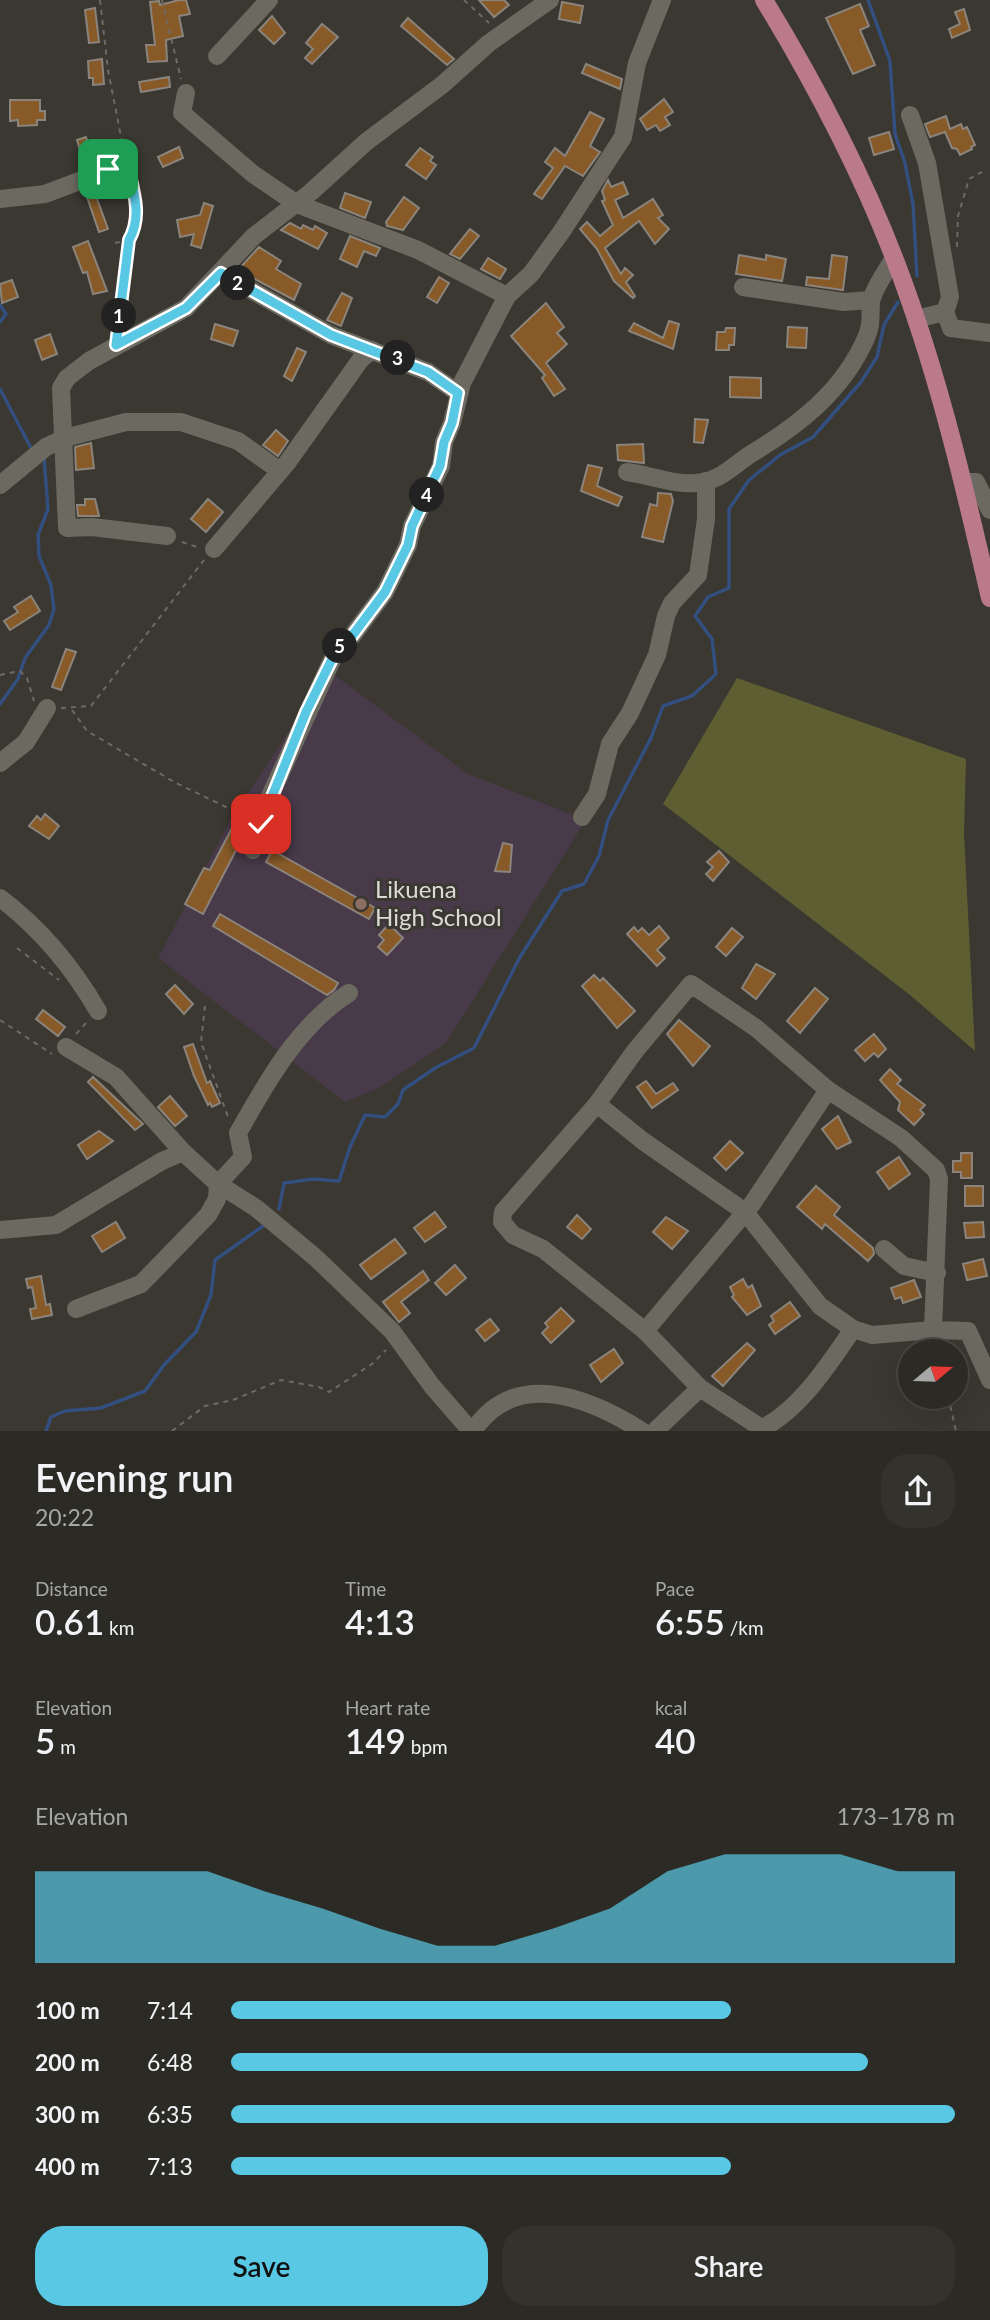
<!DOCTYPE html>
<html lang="en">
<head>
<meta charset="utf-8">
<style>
  :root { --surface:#2c2a24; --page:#34322c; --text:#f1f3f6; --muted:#a6a7a6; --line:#484641; --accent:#59c8e5 }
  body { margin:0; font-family:Lato,sans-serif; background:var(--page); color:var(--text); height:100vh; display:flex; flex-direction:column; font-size:26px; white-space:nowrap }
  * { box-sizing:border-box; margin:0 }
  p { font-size:23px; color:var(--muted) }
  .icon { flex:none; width:38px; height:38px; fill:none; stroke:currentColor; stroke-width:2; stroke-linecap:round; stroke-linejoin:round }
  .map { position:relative; height:1431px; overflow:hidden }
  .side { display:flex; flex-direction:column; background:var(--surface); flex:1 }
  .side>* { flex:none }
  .needle { width:46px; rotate:71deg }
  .controls { position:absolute; left:898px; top:1339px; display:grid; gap:14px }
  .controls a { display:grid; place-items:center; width:70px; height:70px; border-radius:50%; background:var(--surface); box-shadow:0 7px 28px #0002,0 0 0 2px var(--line); font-size:35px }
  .pin { position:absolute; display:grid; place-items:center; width:60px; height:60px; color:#fff; margin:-30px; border-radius:14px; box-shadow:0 4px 10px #0006 }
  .km { position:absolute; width:35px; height:35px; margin:-18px; border-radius:50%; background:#222; color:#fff; font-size:19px; line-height:35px; text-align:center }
  .round { display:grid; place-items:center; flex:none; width:74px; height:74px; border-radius:28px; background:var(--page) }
  .headline { display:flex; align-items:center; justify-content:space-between; height:119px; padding:0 35px }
  h1 { font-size:38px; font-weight:600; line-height:52px }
  .stats { display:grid; grid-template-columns:repeat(3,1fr); gap:10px; height:119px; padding:7px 35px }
  .stats div { display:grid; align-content:center }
  .stats b { font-size:35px; font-weight:600 }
  .stats small { font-size:19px; font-weight:400 }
  .stats p { font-size:19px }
  .chart { height:196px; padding:14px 35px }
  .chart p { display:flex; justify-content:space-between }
  .chart svg { width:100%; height:126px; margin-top:7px; fill:var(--accent); opacity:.7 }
  .button { display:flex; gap:14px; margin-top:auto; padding:14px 35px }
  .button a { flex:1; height:80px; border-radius:28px; background:var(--accent); color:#111; font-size:28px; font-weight:600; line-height:80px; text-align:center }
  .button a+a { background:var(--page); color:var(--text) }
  ul { padding:0 35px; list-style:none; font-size:23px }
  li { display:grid; grid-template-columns:112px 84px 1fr; align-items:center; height:52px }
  li i { height:18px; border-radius:9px; background:var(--accent) }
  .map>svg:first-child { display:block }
</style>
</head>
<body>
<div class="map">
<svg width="990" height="1431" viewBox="0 0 990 1431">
  <rect width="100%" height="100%" fill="#3a3830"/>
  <polygon fill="#483a49" points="329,671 468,774 586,820 446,1043 379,1088 345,1102 158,958 232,817"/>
  <polygon fill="#5d5f33" points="737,678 966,759 964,834 975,1051 910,995 663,804"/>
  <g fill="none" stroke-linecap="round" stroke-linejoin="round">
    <g stroke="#334f80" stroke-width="3.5">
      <polyline points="868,0 890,61 895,134 905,163 913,204 917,276"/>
      <polyline points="0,305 6,314 0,322"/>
      <polyline points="0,389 31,448 35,448"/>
      <polyline points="0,704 18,679 25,658 49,625 54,609 51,585 39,556 38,535 48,509 44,457"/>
      <polyline points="279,1209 284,1183 313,1179 339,1181 350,1147 365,1115 385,1117 398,1104 403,1090 435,1068 474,1048 520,957 562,891 584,884 599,856 608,820 651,738 663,706 692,696 716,674 712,639 695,616 708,597 729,588 729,509 749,480 780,455 813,437 861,382 877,357 884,325 898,302"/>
      <polyline points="46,1431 51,1417 65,1411 101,1408 145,1391 164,1365 196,1332 211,1295 215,1260 263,1226"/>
    </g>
  </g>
  <g fill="#875a27" stroke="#8b847d" stroke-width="2">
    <polygon points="179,0 186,0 190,14 179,16 183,36 166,40 167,61 148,62 146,45 155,45 150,2 159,1 160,5"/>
    <polygon points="479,0 504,0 509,5 494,17"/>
    <polygon points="562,2 583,6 580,23 559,19"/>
    <polygon points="860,4 869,26 860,30 875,65 853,74 826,18"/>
    <polygon points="95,8 99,42 89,43 85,10"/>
    <polygon points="964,9 970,30 952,38 949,29 960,24 955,12"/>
    <polygon points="272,16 285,33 274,44 259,30"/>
    <polygon points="408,18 454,59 447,65 401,26"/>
    <polygon points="322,24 338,37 312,64 305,58 313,49 306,43"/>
    <polygon points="102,59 104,84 93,85 93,78 89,78 88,61"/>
    <polygon points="586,64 622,79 620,89 582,73"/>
    <polygon points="169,77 170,87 141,92 139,82"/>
    <polygon points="664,99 673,112 665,117 670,125 660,131 656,125 647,130 640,119"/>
    <polygon points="10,100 40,100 40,111 45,111 45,120 37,120 37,125 18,126 18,120 10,121"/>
    <polygon points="590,112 604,119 590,146 600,152 583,176 565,166 542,199 534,194 553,168 545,162 555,148 565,156"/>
    <polygon points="946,116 950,129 961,124 963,129 967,127 975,145 971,147 972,149 960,155 957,149 952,148 945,132 930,137 925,124"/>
    <polygon points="889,132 894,149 874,155 869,138"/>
    <polygon points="86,137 93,164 85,167 77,140"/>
    <polygon points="179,147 183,158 163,167 158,157"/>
    <polygon points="420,148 433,157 430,161 436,165 426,179 406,165"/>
    <polygon points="608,180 611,187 623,182 628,194 615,200 623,218 653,199 663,215 658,218 669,229 655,244 639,221 605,248 621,274 625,268 633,275 626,282 635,296 633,298 614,281 597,249 580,229 587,222 600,236 613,225 602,201 605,200 602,191"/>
    <polygon points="93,188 108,229 99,232 85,191"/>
    <polygon points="345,193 371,202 365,218 340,208"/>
    <polygon points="404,197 419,208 403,230 387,226 386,222"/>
    <polygon points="204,203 213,206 201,248 191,245 194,234 180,237 177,220 200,215"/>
    <polygon points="290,223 301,229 303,225 313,230 315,226 327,233 318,249 281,230"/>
    <polygon points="470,229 479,236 460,259 450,254"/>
    <polygon points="350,236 380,248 376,256 364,251 357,267 340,259"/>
    <polygon points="88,241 107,291 93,294 87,272 83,273 73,247"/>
    <polygon points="259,247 281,261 276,269 301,284 294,300 238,270"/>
    <polygon points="739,255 766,260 766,255 786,259 782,281 736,274"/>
    <polygon points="832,255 847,257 843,290 806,285 807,277 829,279"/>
    <polygon points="488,258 506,269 500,279 481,269"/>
    <polygon points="439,277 449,283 437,303 427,297"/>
    <polygon points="12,280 18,297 2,303 0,284"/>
    <polygon points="342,293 352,298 341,326 327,320"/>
    <polygon points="546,303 564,327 557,333 567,344 546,363 565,389 554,396 542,378 545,375 511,336"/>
    <polygon points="669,321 679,324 673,349 629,331 634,323 663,338"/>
    <polygon points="215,324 238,331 233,346 211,339"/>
    <polygon points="788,327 807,328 806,348 787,347"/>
    <polygon points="726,328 735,328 734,345 729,345 729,350 716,350 717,332 725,332"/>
    <polygon points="50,334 57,354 42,360 35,340"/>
    <polygon points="297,348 306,352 292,381 284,376"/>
    <polygon points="730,377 761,378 761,398 730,397"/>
    <polygon points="695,419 708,420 703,443 694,442"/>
    <polygon points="276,430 288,441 278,456 263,445"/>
    <polygon points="91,443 94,468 76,470 75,447"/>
    <polygon points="643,444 644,463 618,460 617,445"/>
    <polygon points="588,465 602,468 597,486 622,497 618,506 581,491"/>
    <polygon points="658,493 671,494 673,501 663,542 642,537 650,504 657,506"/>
    <polygon points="85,499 95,499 99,516 78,516 77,505 85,505"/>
    <polygon points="208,499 223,512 206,532 191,519"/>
    <polygon points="31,596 40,611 10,630 4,621 18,612 14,607"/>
    <polygon points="66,649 76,652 61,690 52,687"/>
    <polygon points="45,814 59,826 49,839 29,826 37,816 41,820"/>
    <polygon points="232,828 244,835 203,914 185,904 204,868 210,870"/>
    <polygon points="503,843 512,845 510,872 495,871"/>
    <polygon points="272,850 375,908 369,919 266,862"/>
    <polygon points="719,851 729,862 713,881 706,874 713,867 707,862"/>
    <polygon points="220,914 338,983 334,990 327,995 213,926"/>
    <polygon points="389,924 403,938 387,955 378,947 384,940 379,935"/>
    <polygon points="659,926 669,938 657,950 665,958 657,966 627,934 634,927 638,932 642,928 649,935"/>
    <polygon points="732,928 743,937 726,956 716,947"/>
    <polygon points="756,964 775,974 756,999 742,988"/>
    <polygon points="594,975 600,981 603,978 635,1011 617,1028 582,986"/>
    <polygon points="175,985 193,1004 184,1014 166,994"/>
    <polygon points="815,988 828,999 800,1033 787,1021"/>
    <polygon points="43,1010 65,1027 58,1036 36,1019"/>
    <polygon points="679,1020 710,1046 693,1066 667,1034"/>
    <polygon points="874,1034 886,1049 878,1057 874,1053 865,1061 855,1050"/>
    <polygon points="193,1044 207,1083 210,1081 220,1103 212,1107 210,1103 208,1105 194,1076 184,1047"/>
    <polygon points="890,1069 901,1080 897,1084 925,1105 920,1110 924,1114 914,1125 898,1110 900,1102 880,1080"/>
    <polygon points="93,1077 143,1124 135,1130 88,1082"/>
    <polygon points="646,1081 656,1094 673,1083 678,1090 652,1108 637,1087"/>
    <polygon points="170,1096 187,1116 175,1126 158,1107"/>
    <polygon points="838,1116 851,1142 837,1149 822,1129"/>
    <polygon points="99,1131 113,1141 87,1159 78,1145"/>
    <polygon points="730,1141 743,1153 726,1170 714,1158"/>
    <polygon points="961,1153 972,1153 972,1178 961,1178 961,1172 953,1172 953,1161 961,1161"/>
    <polygon points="899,1157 910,1174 889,1189 877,1172"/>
    <polygon points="816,1186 840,1207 834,1215 873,1248 874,1254 868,1261 825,1224 822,1229 797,1207"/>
    <rect x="965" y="1186" width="18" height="20"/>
    <polygon points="435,1212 446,1227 425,1242 414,1228"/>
    <polygon points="577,1215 591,1229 582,1239 567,1227"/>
    <polygon points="666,1217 688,1231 672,1249 653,1232"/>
    <polygon points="116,1222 125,1238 102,1252 92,1236"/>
    <polygon points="983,1222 984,1237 966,1238 964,1223"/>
    <polygon points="395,1239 406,1253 371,1279 360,1265"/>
    <polygon points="983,1259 987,1276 967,1280 963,1264"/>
    <polygon points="455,1265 466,1278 446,1295 435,1283"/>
    <polygon points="423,1271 429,1280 401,1302 410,1313 399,1322 383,1302"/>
    <polygon points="41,1276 46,1305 50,1304 52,1315 32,1319 30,1309 36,1308 32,1287 28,1288 26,1279"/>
    <polygon points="743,1279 748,1288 752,1285 761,1306 747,1315 732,1297 734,1295 730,1287"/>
    <polygon points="914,1280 921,1297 903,1303 901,1297 895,1299 891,1288"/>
    <polygon points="790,1302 800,1316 775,1334 769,1325 774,1321 771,1316"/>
    <polygon points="561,1308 574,1321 551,1343 542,1333 548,1327 545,1323"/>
    <polygon points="490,1319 499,1330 485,1341 476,1330"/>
    <polygon points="747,1343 755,1350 723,1386 712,1376"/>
    <polygon points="614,1349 623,1363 601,1382 590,1365"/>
  </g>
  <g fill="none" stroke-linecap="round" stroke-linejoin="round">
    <g stroke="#6c6a63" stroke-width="2" stroke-dasharray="5 5" stroke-linecap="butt">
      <polyline points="100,0 108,70 123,147"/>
      <polyline points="162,0 181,79"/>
      <polyline points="464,0 489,23"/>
      <polyline points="115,243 129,240 137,225 130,177"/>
      <polyline points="957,247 958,216 969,179 982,172"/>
      <polyline points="116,330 129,257 129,240"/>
      <polyline points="182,542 200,548"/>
      <polyline points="0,675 20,671 27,678 34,701"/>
      <polyline points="61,708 91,706 204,560"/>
      <polyline points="72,710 87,731 176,783 247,817"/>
      <polyline points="17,948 59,980"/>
      <polyline points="205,1006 201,1042 228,1117"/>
      <polyline points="0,1020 52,1054"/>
      <polyline points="76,1034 86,1023"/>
      <polyline points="936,1344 938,1351"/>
      <polyline points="948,1396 956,1431"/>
      <polyline points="172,1431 205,1406 233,1400 281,1380 319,1387 329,1392 372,1364 386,1350"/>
    </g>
    <g stroke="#6c6a60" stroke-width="18">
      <polyline points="217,56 269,0"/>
      <polyline points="186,93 182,113 253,174 297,204 418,250 507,296"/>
      <polyline points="910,115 927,163 950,297 945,312 916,319"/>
      <polyline points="0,199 45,194 127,163"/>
      <polyline points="221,273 331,335 428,372 458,393"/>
      <polyline points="743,287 844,302 871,300"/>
      <polyline points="945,312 951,328 990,333"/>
      <path d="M627,472c22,3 47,13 69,11 25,-2 36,-17 55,-29 48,-29 92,-63 115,-116 6,-13 4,-22 5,-36 2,-13 16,-31 22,-43"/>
      <polyline points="964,482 976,482 990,510"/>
      <polyline points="0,485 46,447 65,438 126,422 181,422 238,441 280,471"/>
      <polyline points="167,536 92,527 67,528 61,388 67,378 89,361 186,308 254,236 311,192 366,142 442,85 489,43 550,0"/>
      <polyline points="214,549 287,463 361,359 372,350"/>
      <polyline points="0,763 26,742 47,708"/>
      <polyline points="582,817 597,794 610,744 630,713 657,655 666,616 672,603 698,575 706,519 706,481"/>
      <polyline points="253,850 266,805 337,649 352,636 385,592 408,545 412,526 441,466 444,442 452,423 462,383 507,296 531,274 562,231 623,137 637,63 662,0"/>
      <path d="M0,898c40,30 73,70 98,113"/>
      <polyline points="66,1047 116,1077 183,1152 218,1184 256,1208 316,1258 392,1331 432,1386 471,1431"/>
      <polyline points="597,1104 643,1141 745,1212 820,1306 853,1329 872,1335 933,1330"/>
      <polyline points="0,1230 56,1225 162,1161 183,1152"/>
      <polyline points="884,1249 904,1266 937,1273"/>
      <path d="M76,1309l65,-25 67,-69 9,-16 1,-15 25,-27 -5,-24c28,-50 61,-109 111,-140"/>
      <polyline points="645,1331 752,1204 828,1090"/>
      <path d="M763,1428c38,-20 66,-64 90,-99"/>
      <path d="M473,1431c42,-64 117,-33 169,0"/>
      <polyline points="655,1431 700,1388"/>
      <polyline points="766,1431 700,1388 645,1331 543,1249 513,1235 502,1222 503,1212 597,1104 635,1051 691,984 756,1028 828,1090 901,1138 936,1170 939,1179 933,1330 968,1331 990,1380"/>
    </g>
    <path stroke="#bb7a8a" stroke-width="18" d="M764,0c56,92 111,199 146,301 34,97 57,197 80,297"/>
  </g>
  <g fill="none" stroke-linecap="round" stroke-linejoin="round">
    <defs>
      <path id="route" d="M108,169l19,-6c6,27 16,52 2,77l-13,105 70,-37 35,-35 110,62 97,37 30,21 -6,30 -8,19 -4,24 -28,60 -4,19 -23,47 -33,44 -15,13 -31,63 -45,112"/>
    </defs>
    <use href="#route" stroke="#fff" stroke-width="14"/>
    <use href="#route" stroke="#59c8e5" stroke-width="9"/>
  </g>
  <circle fill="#8d6e63" stroke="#3a3830" stroke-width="2.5" cx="361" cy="904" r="7"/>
  <g text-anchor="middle" stroke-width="6" stroke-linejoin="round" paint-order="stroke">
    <g font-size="24" fill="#dbdad5" stroke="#3a3830" text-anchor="start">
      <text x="375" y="898">Likuena<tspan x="375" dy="28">High School</tspan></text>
    </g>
  </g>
</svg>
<div class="controls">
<a><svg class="needle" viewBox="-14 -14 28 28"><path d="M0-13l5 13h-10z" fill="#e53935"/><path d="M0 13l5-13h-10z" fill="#a6a7a6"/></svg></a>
</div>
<div class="pin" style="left:108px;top:169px;background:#1e9e55"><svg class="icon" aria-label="arrive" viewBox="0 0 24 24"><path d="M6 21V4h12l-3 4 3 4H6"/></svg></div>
<div class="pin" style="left:261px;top:824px;background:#d93025"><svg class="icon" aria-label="check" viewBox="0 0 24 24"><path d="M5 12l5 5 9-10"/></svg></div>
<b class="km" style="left:119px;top:316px">1</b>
<b class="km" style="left:238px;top:283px">2</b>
<b class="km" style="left:398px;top:358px">3</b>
<b class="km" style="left:427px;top:495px">4</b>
<b class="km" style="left:340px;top:646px">5</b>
</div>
<section class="side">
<div class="headline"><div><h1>Evening run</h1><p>20:22</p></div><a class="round"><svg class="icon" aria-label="share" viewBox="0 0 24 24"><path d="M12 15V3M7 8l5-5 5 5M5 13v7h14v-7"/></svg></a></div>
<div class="stats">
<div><p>Distance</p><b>0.61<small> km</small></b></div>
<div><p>Time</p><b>4:13</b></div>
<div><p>Pace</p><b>6:55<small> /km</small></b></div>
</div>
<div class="stats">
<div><p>Elevation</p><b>5<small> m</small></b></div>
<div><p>Heart rate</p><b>149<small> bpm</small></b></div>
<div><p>kcal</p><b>40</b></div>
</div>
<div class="chart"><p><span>Elevation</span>173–178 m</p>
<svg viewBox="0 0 160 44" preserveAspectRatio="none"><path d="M0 44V12L10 12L20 12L30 12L40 19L50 25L60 32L70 38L80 38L90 32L100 25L110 12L120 6L130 6L140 6L150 12L160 12V44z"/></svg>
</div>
<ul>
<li><b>100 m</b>7:14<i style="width:69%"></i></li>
<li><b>200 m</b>6:48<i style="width:88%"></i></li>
<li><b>300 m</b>6:35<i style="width:100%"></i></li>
<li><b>400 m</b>7:13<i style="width:69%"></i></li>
</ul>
<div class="button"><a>Save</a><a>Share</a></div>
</section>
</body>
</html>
